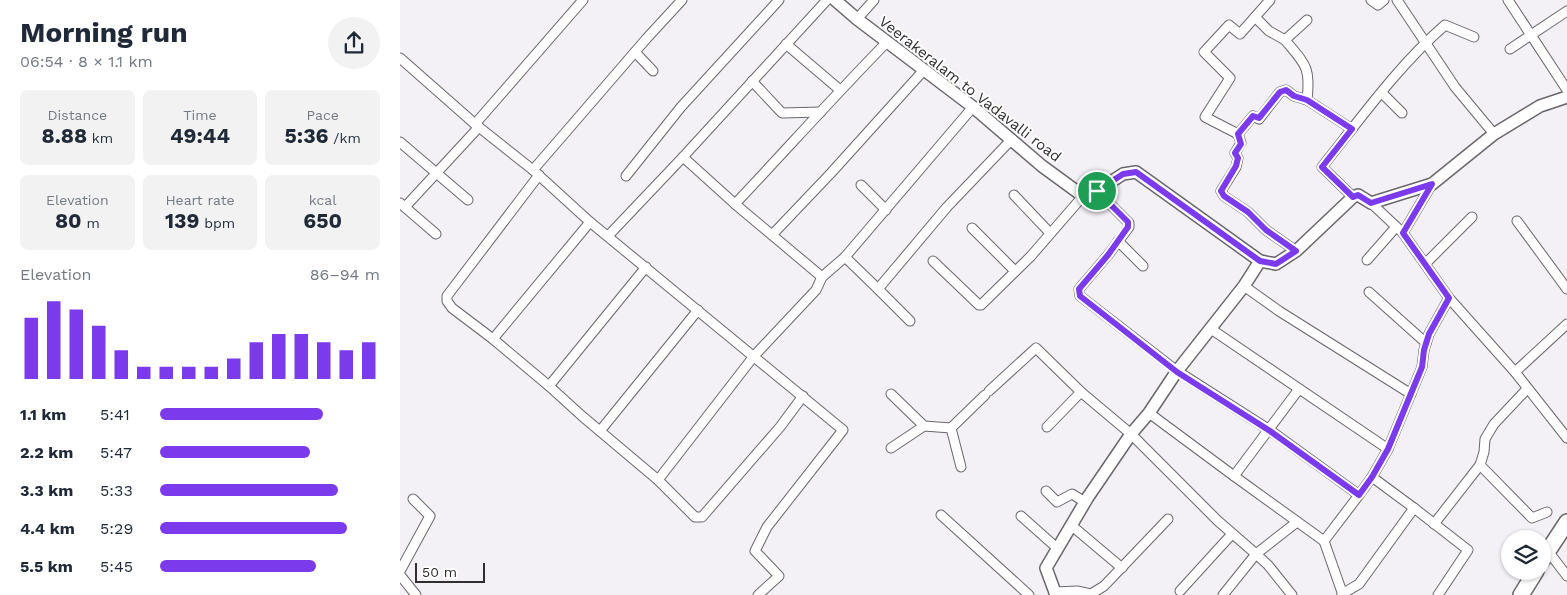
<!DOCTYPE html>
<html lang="en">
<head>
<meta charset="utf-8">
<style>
  :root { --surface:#fff; --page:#f2f2f3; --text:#1f2937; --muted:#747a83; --accent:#7c3aed }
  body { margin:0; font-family:"Work Sans",sans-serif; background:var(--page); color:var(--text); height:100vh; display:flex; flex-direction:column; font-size:19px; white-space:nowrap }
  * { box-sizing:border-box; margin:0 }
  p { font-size:16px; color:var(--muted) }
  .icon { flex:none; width:28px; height:28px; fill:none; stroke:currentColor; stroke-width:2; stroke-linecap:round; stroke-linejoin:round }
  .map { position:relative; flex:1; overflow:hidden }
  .side { display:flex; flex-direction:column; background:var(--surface); width:400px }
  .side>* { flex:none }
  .controls { position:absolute; left:1101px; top:530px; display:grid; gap:10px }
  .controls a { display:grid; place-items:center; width:50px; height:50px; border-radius:50%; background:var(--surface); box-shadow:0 1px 4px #0004; font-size:25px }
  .scale { position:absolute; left:15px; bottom:12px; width:70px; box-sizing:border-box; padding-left:5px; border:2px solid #2f2e30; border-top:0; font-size:14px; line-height:18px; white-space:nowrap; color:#2f2e30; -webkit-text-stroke:4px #fefefe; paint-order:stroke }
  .pin { position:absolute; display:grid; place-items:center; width:42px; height:42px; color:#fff; margin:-21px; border:2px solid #fff; border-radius:50%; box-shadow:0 1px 5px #0007 }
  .round { display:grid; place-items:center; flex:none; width:52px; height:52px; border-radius:26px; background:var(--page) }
  .overview { display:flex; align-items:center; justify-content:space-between; height:85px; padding:0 20px }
  h1 { font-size:28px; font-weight:700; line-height:38px }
  .stats { display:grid; grid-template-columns:repeat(3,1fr); gap:8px; height:85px; padding:5px 20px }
  .stats div { display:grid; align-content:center; border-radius:8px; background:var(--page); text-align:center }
  .stats b { font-size:21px; font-weight:700 }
  .stats small { font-size:14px; font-weight:400 }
  .stats p { font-size:14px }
  .chart { height:140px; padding:10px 20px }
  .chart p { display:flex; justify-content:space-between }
  .chart svg { width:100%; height:90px; margin-top:5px; stroke:var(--accent); stroke-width:6 }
  ul { padding:0 20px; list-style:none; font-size:16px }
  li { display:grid; grid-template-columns:80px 60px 1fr; align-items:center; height:38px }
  li i { height:12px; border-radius:6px; background:var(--accent) }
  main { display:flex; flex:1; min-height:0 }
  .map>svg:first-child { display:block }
</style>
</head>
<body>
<main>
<section class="side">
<div class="overview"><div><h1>Morning run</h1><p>06:54 · 8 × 1.1 km</p></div><a class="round"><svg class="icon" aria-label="share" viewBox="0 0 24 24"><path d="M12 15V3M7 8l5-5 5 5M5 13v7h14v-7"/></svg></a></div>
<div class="stats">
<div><p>Distance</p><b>8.88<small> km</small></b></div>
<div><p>Time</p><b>49:44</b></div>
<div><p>Pace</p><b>5:36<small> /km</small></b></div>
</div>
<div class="stats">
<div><p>Elevation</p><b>80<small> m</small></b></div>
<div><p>Heart rate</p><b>139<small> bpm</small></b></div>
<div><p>kcal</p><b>650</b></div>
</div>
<div class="chart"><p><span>Elevation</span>86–94 m</p>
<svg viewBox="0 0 160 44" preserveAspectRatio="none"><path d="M5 44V14M15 44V6M25 44V10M35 44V18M45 44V30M55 44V38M65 44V38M75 44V38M85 44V38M95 44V34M105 44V26M115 44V22M125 44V22M135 44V26M145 44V30M155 44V26"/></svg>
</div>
<ul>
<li><b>1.1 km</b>5:41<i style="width:74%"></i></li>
<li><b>2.2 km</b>5:47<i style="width:68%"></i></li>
<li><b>3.3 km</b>5:33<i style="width:81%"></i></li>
<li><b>4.4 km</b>5:29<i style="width:85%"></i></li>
<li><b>5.5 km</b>5:45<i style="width:71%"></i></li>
</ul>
</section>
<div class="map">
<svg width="1167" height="595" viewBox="0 0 1167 595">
  <rect width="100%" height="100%" fill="#f3f0f6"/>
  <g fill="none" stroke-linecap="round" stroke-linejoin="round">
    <defs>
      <g id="minor">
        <polyline points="183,0 75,124 133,170 190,222 443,430 367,527 355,551 379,576 358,595"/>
        <polyline points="870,0 840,34 829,25 804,52 830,78 805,117 838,134 841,143 835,153 838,158 836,167 821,191 824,196 848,212 866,230 896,251"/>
        <polyline points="971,0 978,5 984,0"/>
        <polyline points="997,0 1055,87 1094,134"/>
        <polyline points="1108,0 1167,90"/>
        <polyline points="855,17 869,31 885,40 907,20"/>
        <polyline points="457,19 474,0"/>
        <path d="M885,40c20,24 26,27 22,60"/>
        <polyline points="386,44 440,90"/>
        <polyline points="1110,49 1167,11"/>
        <polyline points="235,52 253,71"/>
        <polyline points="0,58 75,124"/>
        <polyline points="352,81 382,113 421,112"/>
        <polyline points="982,93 1002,113"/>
        <polyline points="838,134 853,116 859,119 880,92 886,90 894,96 907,100 952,129"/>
        <polyline points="0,142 68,200"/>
        <polyline points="283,157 335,204 422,277"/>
        <polyline points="133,170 247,38 282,0"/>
        <polyline points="139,175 47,296 47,301 52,308 93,339 149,386 182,416 258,480 295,517 302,517 380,427 403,396"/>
        <polyline points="226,176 281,107 379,0"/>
        <polyline points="461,185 486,210"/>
        <polyline points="697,191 729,223 729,227 708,255 679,289 680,296 777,371 871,431 959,495 972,477 988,449 1022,367 1024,350 1029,334 1049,298"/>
        <polyline points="614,195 650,233"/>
        <path d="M953,197l-31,-30c39,-49 76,-101 123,-142l29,12"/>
        <polyline points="0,203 36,234"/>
        <polyline points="971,203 1003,233 1049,298 1115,372 1167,438"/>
        <path d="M335,204c51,-54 100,-109 152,-162"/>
        <polyline points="5,207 79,127"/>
        <polyline points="1117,221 1167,289"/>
        <polyline points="572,228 615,271"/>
        <polyline points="1003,233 1032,184"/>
        <polyline points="372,235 431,173 524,70"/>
        <polyline points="208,236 283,157 427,0"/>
        <polyline points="718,241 743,266"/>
        <polyline points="445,257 478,289"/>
        <polyline points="967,260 996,227"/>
        <polyline points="533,261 579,305 581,305 631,256 683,196"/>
        <polyline points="1025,264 1072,217"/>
        <polyline points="844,286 879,311 1011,394"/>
        <polyline points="969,292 1026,343"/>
        <polyline points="510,321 478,289 547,207 612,139"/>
        <polyline points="811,329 988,449"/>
        <polyline points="93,339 190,222"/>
        <polyline points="1115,372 1167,324"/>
        <polyline points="149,386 246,267"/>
        <polyline points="589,391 636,348 681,392 731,434 818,521 856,554 897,522"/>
        <polyline points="491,394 524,426 551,428 585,395"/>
        <polyline points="749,413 834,476 924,541"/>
        <polyline points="647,427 681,392"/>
        <polyline points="551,428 561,467"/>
        <polyline points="200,431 298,310"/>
        <polyline points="491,448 524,426"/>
        <polyline points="1080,465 1132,518 1147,512"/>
        <polyline points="834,476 899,389"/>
        <polyline points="972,477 1014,508"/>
        <polyline points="258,480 354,356 416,290 422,277 445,257 573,107"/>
        <polyline points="646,491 657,502 672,494 685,502"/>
        <polyline points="541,515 629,595"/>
        <polyline points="621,516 657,548"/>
        <polyline points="1034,524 1080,465 1084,452 1085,439 1094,424 1127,389"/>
        <polyline points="671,525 722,568"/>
        <polyline points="1148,551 1167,576"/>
        <polyline points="0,571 30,516 13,499"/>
        <polyline points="0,575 16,595"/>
        <polyline points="780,591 832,534"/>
        <polyline points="655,592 677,591 691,594 704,586 768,519"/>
        <polyline points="942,594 959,584 1014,508 1068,550 1038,595"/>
        <polyline points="823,595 856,554 868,565 892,595"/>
        <polyline points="943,595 924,541 959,495"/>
      </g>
      <g id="tertiary">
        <polyline points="435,0 457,19 573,107 642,166 683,196 697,191 723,174 736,172 860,261 876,264 896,251 953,197 958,195 971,203 1032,184 1094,134 1140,106 1167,97"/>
        <polyline points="656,595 646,568 688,497 731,434 749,413 777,371 844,286 860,261"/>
      </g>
      <g id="primary">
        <polyline points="1142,560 1167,522"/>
        <polyline points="1121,595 1136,571"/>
      </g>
    </defs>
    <use href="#minor" stroke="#6a676c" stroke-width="11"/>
    <use href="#tertiary" stroke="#6a676c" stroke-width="14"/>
    <use href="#primary" stroke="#6a676c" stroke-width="18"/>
    <use href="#minor" stroke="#fff" stroke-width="9"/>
    <use href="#tertiary" stroke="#fff" stroke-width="11"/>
    <use href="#primary" stroke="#fff" stroke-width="15"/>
  </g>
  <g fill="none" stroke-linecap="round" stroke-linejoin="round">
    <defs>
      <polygon id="route" points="886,90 894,96 907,100 952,129 922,167 953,197 958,195 971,203 1032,184 1003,233 1049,298 1029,334 1024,350 1022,367 988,449 972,477 959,495 870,431 777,372 680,296 679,289 708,255 728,227 728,222 697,191 723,174 736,172 860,261 876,264 896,251 866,230 848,212 824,196 821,191 836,166 838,158 835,153 841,144 838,134 853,116 859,118 880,92"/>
    </defs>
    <use href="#route" stroke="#fff" stroke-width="10"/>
    <use href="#route" stroke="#7c3aed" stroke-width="6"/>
  </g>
  <g text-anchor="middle" stroke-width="4" stroke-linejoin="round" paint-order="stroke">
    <g font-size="15" fill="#2f2e30" stroke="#fefefe">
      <text transform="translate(570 89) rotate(38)" y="5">Veerakeralam to Vadavalli road</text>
    </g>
  </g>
</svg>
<div class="controls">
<a><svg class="icon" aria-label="layers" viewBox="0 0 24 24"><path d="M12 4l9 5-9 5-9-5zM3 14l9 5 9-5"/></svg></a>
</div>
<div class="scale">50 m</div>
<div class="pin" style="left:697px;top:191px;background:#1e9e55"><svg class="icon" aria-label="arrive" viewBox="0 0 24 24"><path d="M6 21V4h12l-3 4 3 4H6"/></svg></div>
</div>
</main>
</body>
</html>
